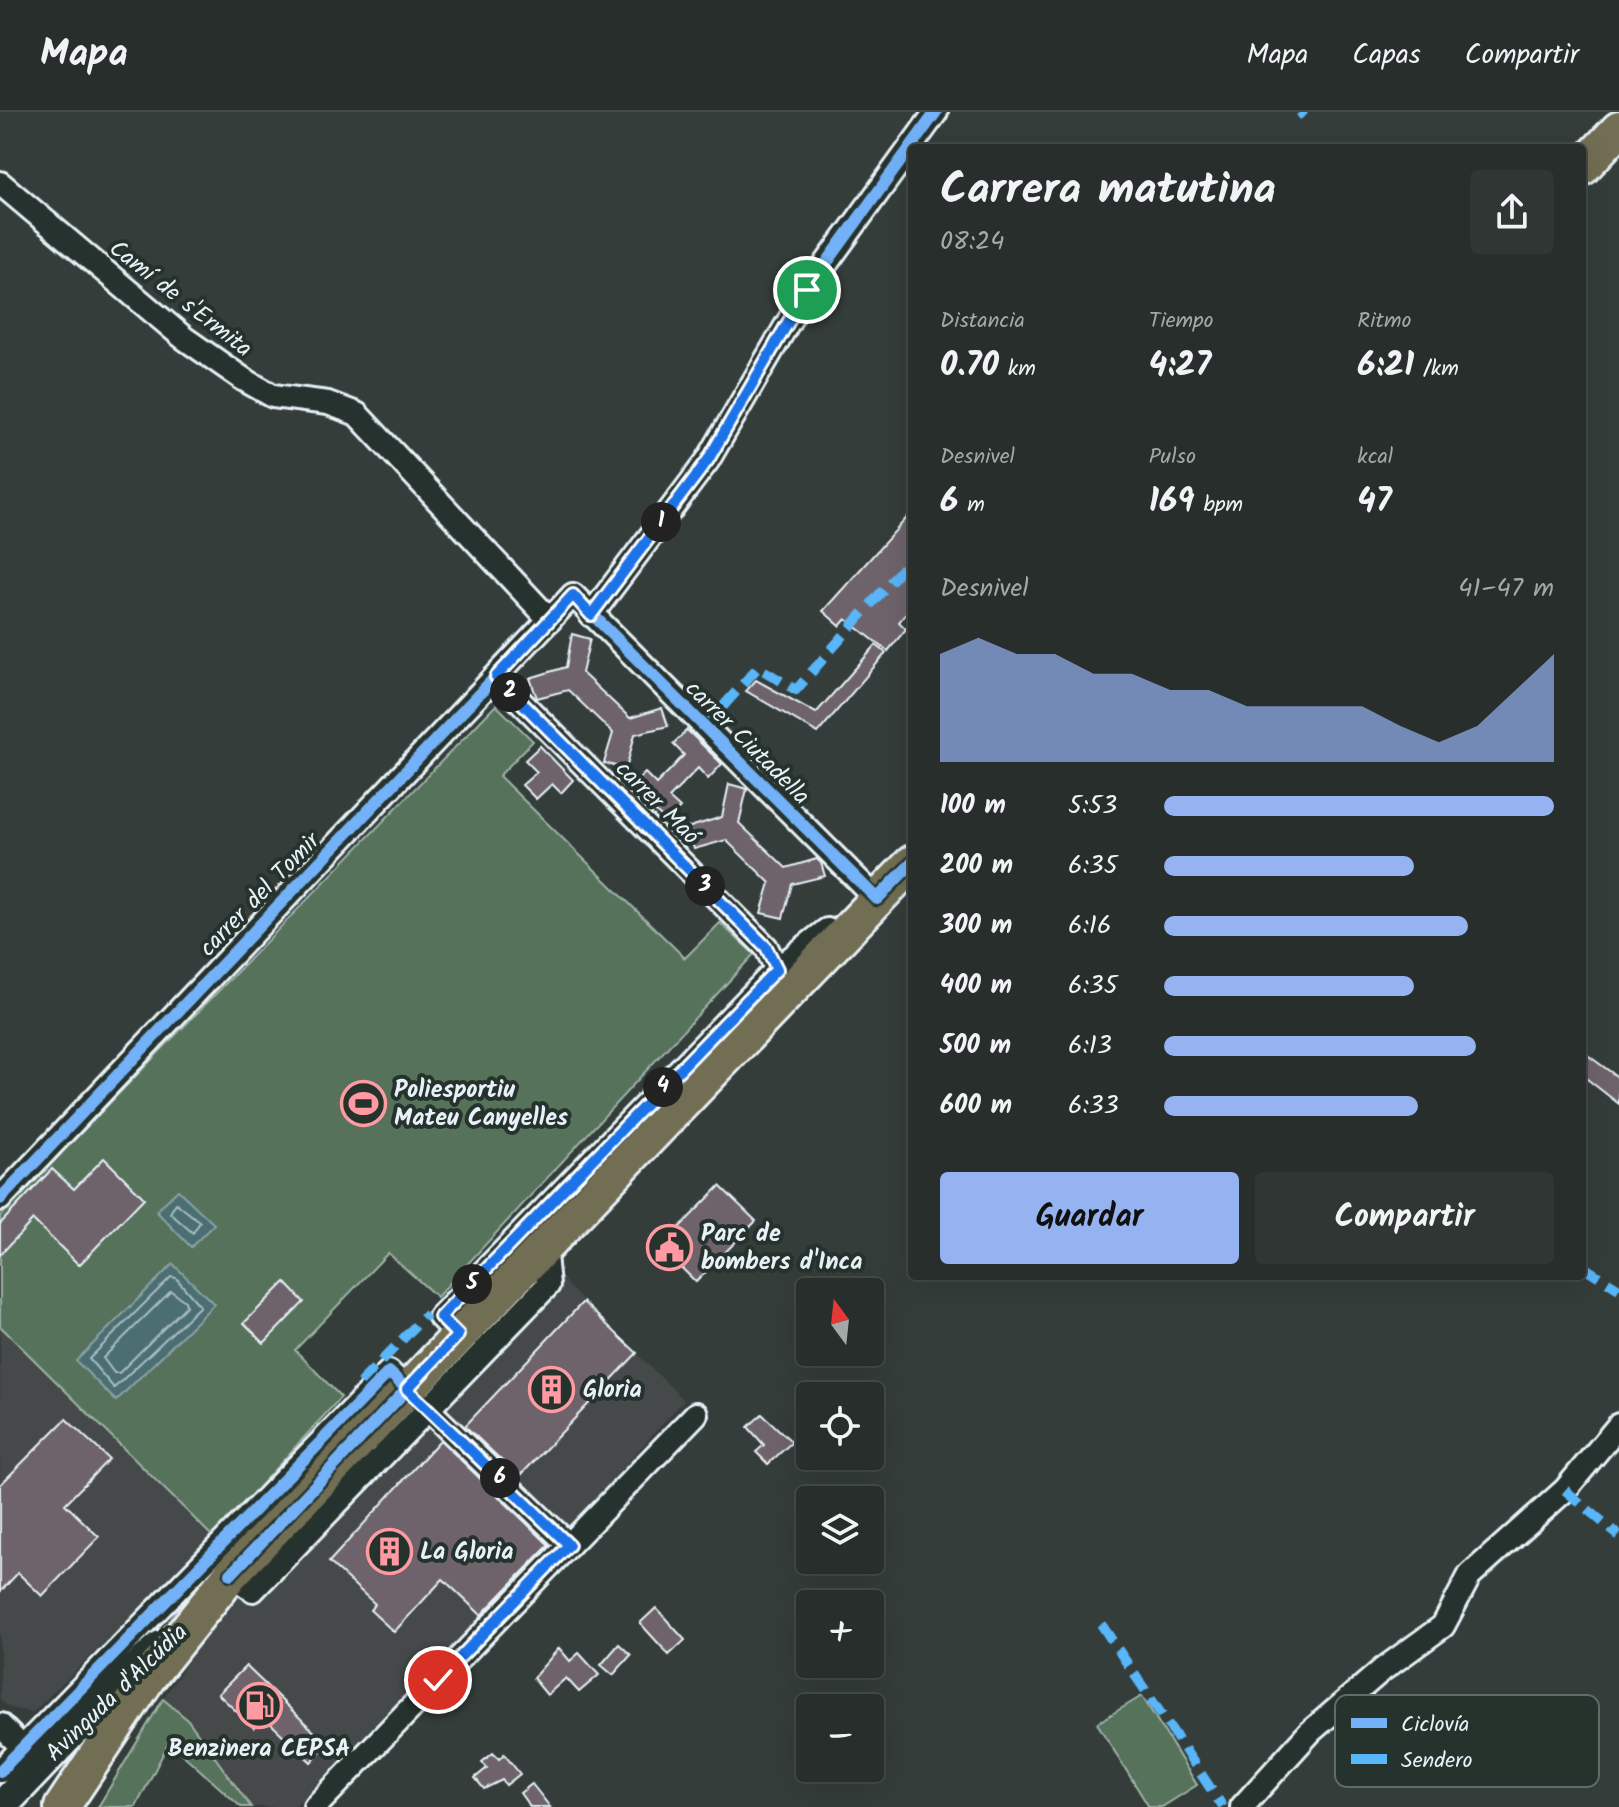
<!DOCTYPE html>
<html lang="es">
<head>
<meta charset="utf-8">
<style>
  :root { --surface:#272e2b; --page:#2f3633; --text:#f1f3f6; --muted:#a4a8a9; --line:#434a47; --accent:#95b2f1 }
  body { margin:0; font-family:Kalam,sans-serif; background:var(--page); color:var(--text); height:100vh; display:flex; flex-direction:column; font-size:30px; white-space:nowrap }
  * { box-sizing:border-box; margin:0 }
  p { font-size:26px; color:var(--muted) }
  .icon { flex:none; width:44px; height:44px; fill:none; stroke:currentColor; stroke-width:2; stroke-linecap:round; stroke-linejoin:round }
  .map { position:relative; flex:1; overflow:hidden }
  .details { position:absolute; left:908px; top:32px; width:678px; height:1136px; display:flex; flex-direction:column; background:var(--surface); border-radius:8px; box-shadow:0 8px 32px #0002,0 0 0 2px var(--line) }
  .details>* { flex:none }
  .needle { width:52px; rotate:345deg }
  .controls { position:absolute; left:796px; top:1166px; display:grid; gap:16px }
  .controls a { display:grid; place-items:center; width:88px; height:88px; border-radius:8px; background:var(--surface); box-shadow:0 8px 32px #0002,0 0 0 2px var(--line); font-size:40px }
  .pin { position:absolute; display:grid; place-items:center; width:68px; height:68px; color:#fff; margin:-34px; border:4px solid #fff; border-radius:50%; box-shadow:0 2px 8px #0007 }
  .km { position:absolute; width:40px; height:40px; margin:-20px; border-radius:50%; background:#222; color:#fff; font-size:22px; line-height:40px; text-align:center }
  .round { display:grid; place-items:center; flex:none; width:84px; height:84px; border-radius:8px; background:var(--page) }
  .headline { display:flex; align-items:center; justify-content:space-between; height:136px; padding:0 32px }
  h1 { font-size:44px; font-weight:600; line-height:60px }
  .figures { display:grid; grid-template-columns:repeat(3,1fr); gap:12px; height:136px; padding:8px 32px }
  .figures div { display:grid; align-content:center }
  .figures b { font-size:34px; font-weight:600 }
  .figures small { font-size:22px; font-weight:400 }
  .figures p { font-size:22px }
  .chart { height:224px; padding:16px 32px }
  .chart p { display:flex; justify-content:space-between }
  .chart svg { width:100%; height:144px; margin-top:8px; fill:var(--accent); opacity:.7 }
  .cta { display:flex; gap:16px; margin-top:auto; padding:16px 32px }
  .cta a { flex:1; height:92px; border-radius:8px; background:var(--accent); color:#111; font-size:32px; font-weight:600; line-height:92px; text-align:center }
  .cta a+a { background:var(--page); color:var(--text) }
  ul { padding:0 32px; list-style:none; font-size:26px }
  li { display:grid; grid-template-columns:128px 96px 1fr; align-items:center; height:60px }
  li i { height:20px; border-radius:10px; background:var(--accent) }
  header { display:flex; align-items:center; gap:48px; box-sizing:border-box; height:112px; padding:0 40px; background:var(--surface); border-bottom:2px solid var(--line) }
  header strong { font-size:38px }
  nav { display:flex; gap:44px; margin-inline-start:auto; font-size:28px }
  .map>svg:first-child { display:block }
</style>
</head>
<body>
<header>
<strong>Mapa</strong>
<nav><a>Mapa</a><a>Capas</a><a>Compartir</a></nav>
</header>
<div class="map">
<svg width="1619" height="1695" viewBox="0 0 1619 1695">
  <rect width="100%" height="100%" fill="#343d39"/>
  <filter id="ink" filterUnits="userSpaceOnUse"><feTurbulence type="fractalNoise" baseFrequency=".0125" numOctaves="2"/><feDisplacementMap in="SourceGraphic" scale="16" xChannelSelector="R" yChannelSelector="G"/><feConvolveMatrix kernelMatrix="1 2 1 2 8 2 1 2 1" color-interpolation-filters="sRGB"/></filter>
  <g filter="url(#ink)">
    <g fill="#454948">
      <polygon points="554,1154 568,1174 684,1288 552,1434 295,1695 251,1695 188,1608 163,1587 216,1507"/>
      <polygon points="0,1214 213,1425 32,1601 8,1595 0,1587"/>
    </g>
    <g fill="#56725a" stroke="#9fb2a9" stroke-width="2">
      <polygon points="496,593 533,629 499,664 685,846 720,811 754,842 437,1185 388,1141 295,1238 341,1285 213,1425 0,1214 0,1104"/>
      <polygon points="1142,1584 1197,1673 1162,1695 1149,1695 1097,1611"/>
      <polygon points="163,1587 188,1608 251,1695 241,1695 169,1630 136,1695 98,1695"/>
    </g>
    <g fill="#4b6e72" stroke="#8aa2a8" stroke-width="2">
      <polygon points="178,1078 214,1112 191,1135 156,1099"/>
      <polygon points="173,1152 214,1192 116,1289 76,1249"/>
    </g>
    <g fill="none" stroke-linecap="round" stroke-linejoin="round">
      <g stroke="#a9bdc2" stroke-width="2">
        <polygon points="176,1091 200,1110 193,1121 170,1101"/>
        <polygon points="171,1165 176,1166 200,1194 114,1276 89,1247"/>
        <polygon points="171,1179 185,1189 186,1194 119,1261 114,1261 103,1246"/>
      </g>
    </g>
    <g fill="#6e646b" stroke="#e8f1f8" stroke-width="2">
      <polygon points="912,400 912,494 899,510 906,517 888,539 846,507 840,514 823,499"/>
      <polygon points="572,522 590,527 582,561 630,606 662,596 668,614 635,622 626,657 604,651 613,621 568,578 537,586 530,566 566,555"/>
      <polygon points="876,533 886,541 818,621 746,579 756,568 816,601"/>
      <polygon points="687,618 722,652 708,667 698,656 669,686 680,696 666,710 631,675 645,661 656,672 671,657 684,643 673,632"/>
      <polygon points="540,634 573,668 561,681 552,672 536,687 522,673 537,660 525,648"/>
      <polygon points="729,672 747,677 739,711 786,756 817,747 821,751 825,764 792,772 783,806 761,801 770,771 726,728 694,737 687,716 722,705"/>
      <polygon points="1582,939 1619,966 1619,992 1582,963"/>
      <polygon points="104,1046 144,1086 79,1153 33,1108 0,1143 0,1112 52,1057 74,1077"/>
      <polygon points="720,1074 756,1109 696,1170 660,1135"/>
      <polygon points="285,1170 304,1190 264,1231 244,1211"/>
      <polygon points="583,1190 637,1241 519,1365 465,1314"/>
      <polygon points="762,1302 792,1330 768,1352 756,1340 764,1333 748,1315"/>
      <polygon points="66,1307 109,1347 65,1392 99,1425 42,1484 18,1461 0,1480 0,1373"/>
      <polygon points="440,1328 549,1433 481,1503 443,1467 394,1520 370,1498 375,1492 329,1450"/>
      <polygon points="656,1496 685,1528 669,1543 640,1511"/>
      <polygon points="619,1532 631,1543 613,1563 601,1553"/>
      <polygon points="559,1536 570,1549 579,1541 599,1563 579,1580 566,1566 547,1583 533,1566"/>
      <polygon points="246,1554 327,1632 311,1650 265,1606 254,1616 218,1582"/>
      <polygon points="493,1641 499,1647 504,1642 520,1662 506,1673 502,1668 484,1677 475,1666 487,1656 482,1650"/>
      <polygon points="532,1672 550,1695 530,1695 520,1681"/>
    </g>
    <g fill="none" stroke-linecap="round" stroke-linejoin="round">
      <defs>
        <g id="street">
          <polyline points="0,71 184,226 243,267 273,284 328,291 357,302 550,508"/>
          <polyline points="591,503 708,348 807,178 936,0"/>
          <polyline points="496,565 766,835 777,857"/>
          <polyline points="0,1087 573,483 877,787"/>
          <polyline points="458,1223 440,1205 777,857 827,818"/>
          <polyline points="231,1462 253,1478 548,1173 544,1133"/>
          <polyline points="0,1613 23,1636"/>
          <polyline points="0,1659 389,1260 569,1433"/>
          <polyline points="315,1695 696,1302"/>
          <polyline points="1242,1695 1310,1620 1382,1558 1443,1514 1470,1463 1565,1378 1619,1313"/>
        </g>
        <polyline id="secondary" points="1,1695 117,1573 161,1534"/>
        <g id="primary">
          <polyline points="1582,56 1619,17"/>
          <polyline points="62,1695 148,1566 231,1462 912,751"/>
        </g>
      </defs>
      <use href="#street" stroke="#e8f1f8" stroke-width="28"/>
      <use href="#secondary" stroke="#e8f1f8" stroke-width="36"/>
      <use href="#primary" stroke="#e8f1f8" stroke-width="40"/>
      <use href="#street" stroke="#26332d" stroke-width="22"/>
      <use href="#secondary" stroke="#26332d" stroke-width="30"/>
      <use href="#primary" stroke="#726e52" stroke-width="34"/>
      <g stroke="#59b6f9" stroke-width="10" stroke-dasharray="20 10" stroke-linecap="butt">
        <polyline points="1300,0 1304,5"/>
        <polyline points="703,617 758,555 796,578 912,445"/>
        <polyline points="1582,1154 1619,1177"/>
        <polyline points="360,1271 427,1202"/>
        <polyline points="1565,1378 1619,1424"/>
        <polyline points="1101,1512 1223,1695"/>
      </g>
      <defs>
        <g id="cycleway">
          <polyline points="591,503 708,348 807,178 936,0"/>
          <polyline points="0,1087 573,483 877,787 912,751"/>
          <polyline points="231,1462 407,1277"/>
          <polyline points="0,1659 389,1260 569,1433"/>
        </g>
      </defs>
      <use href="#cycleway" stroke="#26332d" stroke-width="17"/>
      <use href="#cycleway" stroke="#73b2f8" stroke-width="12"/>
    </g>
  </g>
  <g fill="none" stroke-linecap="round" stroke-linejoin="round" filter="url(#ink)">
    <defs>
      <polyline id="route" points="438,1568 569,1433 407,1277 458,1223 440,1205 777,857 766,835 496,565 573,483 591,503 708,348 807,178"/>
    </defs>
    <use href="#route" stroke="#fff" stroke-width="16"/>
    <use href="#route" stroke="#1a73e8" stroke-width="10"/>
  </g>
  <defs>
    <symbol id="stadium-ring" viewBox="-11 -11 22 22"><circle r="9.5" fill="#26332d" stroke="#ff9aa2" stroke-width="1.5"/><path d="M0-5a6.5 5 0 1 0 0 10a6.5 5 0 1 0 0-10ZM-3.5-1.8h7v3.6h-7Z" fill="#ff9aa2"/></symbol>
    <symbol id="civic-ring" viewBox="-11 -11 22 22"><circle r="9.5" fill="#26332d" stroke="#ff9aa2" stroke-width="1.5"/><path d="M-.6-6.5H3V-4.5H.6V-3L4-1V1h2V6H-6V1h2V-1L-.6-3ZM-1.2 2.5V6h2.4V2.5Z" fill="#ff9aa2"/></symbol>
    <symbol id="building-ring" viewBox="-11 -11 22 22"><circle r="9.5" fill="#26332d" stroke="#ff9aa2" stroke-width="1.5"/><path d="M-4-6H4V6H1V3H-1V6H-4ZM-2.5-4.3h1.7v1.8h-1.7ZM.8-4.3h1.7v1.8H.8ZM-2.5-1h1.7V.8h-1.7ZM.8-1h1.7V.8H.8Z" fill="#ff9aa2"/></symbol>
    <symbol id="fuel-ring" viewBox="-11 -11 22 22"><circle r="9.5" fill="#26332d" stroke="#ff9aa2" stroke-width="1.5"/><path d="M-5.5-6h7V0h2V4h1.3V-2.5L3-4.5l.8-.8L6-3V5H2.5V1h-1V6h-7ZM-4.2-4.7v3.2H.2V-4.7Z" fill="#ff9aa2"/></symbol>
  </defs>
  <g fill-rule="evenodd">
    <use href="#stadium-ring" x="338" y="966" width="51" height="51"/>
    <use href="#civic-ring" x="644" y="1110" width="51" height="51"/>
    <use href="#building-ring" x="526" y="1252" width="51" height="51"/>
    <use href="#building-ring" x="364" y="1414" width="51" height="51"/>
    <use href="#fuel-ring" x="234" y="1568" width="51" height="51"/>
  </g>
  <g text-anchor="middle" stroke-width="8" stroke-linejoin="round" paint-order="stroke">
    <g font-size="24" fill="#e8f1f8" stroke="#26332d">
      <text transform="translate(181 186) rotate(38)" y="8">Camí de s'Ermita</text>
      <text transform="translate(748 630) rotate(45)" y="8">carrer Ciutadella</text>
      <text transform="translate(658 690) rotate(45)" y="8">carrer Maó</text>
      <text transform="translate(259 782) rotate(-46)" y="8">carrer del Tomir</text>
      <text transform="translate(116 1580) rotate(-44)" y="8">Avinguda d'Alcúdia</text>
    </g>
    <g font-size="24" font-weight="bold" fill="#e8f1f8" stroke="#26332d" text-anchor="start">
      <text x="394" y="985">Poliesportiu<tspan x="394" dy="28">Mateu Canyelles</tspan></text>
      <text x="701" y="1129">Parc de<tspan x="701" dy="28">bombers d'Inca</tspan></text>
      <text x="583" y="1285">Gloria</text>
      <text x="420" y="1447">La Gloria</text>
      <text x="259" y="1644" text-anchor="middle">Benzinera CEPSA</text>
    </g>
  </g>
  <rect x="1335" y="1583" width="264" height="92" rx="12" fill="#26332d" stroke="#606c6a" stroke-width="2"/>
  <rect x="1351" y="1606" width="36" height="10" fill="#73b2f8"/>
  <rect x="1351" y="1642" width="36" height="10" fill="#59b6f9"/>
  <g font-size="22" fill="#e8f1f8">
    <text x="1401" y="1619">Ciclovía</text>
    <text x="1401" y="1655">Sendero</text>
  </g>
</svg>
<div class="controls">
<a><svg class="needle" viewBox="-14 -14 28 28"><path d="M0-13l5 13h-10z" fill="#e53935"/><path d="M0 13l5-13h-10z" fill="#a4a8a9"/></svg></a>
<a><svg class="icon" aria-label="locate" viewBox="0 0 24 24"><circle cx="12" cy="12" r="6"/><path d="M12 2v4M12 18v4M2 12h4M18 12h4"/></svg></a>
<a><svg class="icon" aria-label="layers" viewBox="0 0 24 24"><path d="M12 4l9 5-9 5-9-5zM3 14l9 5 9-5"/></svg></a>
<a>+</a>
<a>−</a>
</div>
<div class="pin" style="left:807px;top:178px;background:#1e9e55"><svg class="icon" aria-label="arrive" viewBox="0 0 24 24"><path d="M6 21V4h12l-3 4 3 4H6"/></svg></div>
<div class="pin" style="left:438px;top:1568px;background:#d93025"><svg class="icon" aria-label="check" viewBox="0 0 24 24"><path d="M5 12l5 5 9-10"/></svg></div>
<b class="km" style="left:661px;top:410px">1</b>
<b class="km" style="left:510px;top:580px">2</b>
<b class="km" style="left:705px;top:774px">3</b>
<b class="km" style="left:663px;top:975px">4</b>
<b class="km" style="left:472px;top:1172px">5</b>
<b class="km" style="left:500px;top:1366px">6</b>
<section class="details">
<div class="headline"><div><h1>Carrera matutina</h1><p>08:24</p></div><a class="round"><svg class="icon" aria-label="share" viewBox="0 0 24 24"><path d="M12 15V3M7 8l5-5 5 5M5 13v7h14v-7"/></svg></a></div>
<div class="figures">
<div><p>Distancia</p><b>0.70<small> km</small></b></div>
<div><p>Tiempo</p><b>4:27</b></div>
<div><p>Ritmo</p><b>6:21<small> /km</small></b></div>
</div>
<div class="figures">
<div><p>Desnivel</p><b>6<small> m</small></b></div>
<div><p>Pulso</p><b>169<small> bpm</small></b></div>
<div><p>kcal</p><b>47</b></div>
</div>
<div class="chart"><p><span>Desnivel</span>41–47 m</p>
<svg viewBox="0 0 160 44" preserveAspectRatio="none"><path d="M0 44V11L10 6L20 11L30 11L40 17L50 17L60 22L70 22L80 27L90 27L100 27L110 27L120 33L130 38L140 33L150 22L160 11V44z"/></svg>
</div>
<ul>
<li><b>100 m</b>5:53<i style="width:100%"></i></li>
<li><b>200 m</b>6:35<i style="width:64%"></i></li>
<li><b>300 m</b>6:16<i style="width:78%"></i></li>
<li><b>400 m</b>6:35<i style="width:64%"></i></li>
<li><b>500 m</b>6:13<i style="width:80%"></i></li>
<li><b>600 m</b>6:33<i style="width:65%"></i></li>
</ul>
<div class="cta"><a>Guardar</a><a>Compartir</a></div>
</section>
</div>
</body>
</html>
